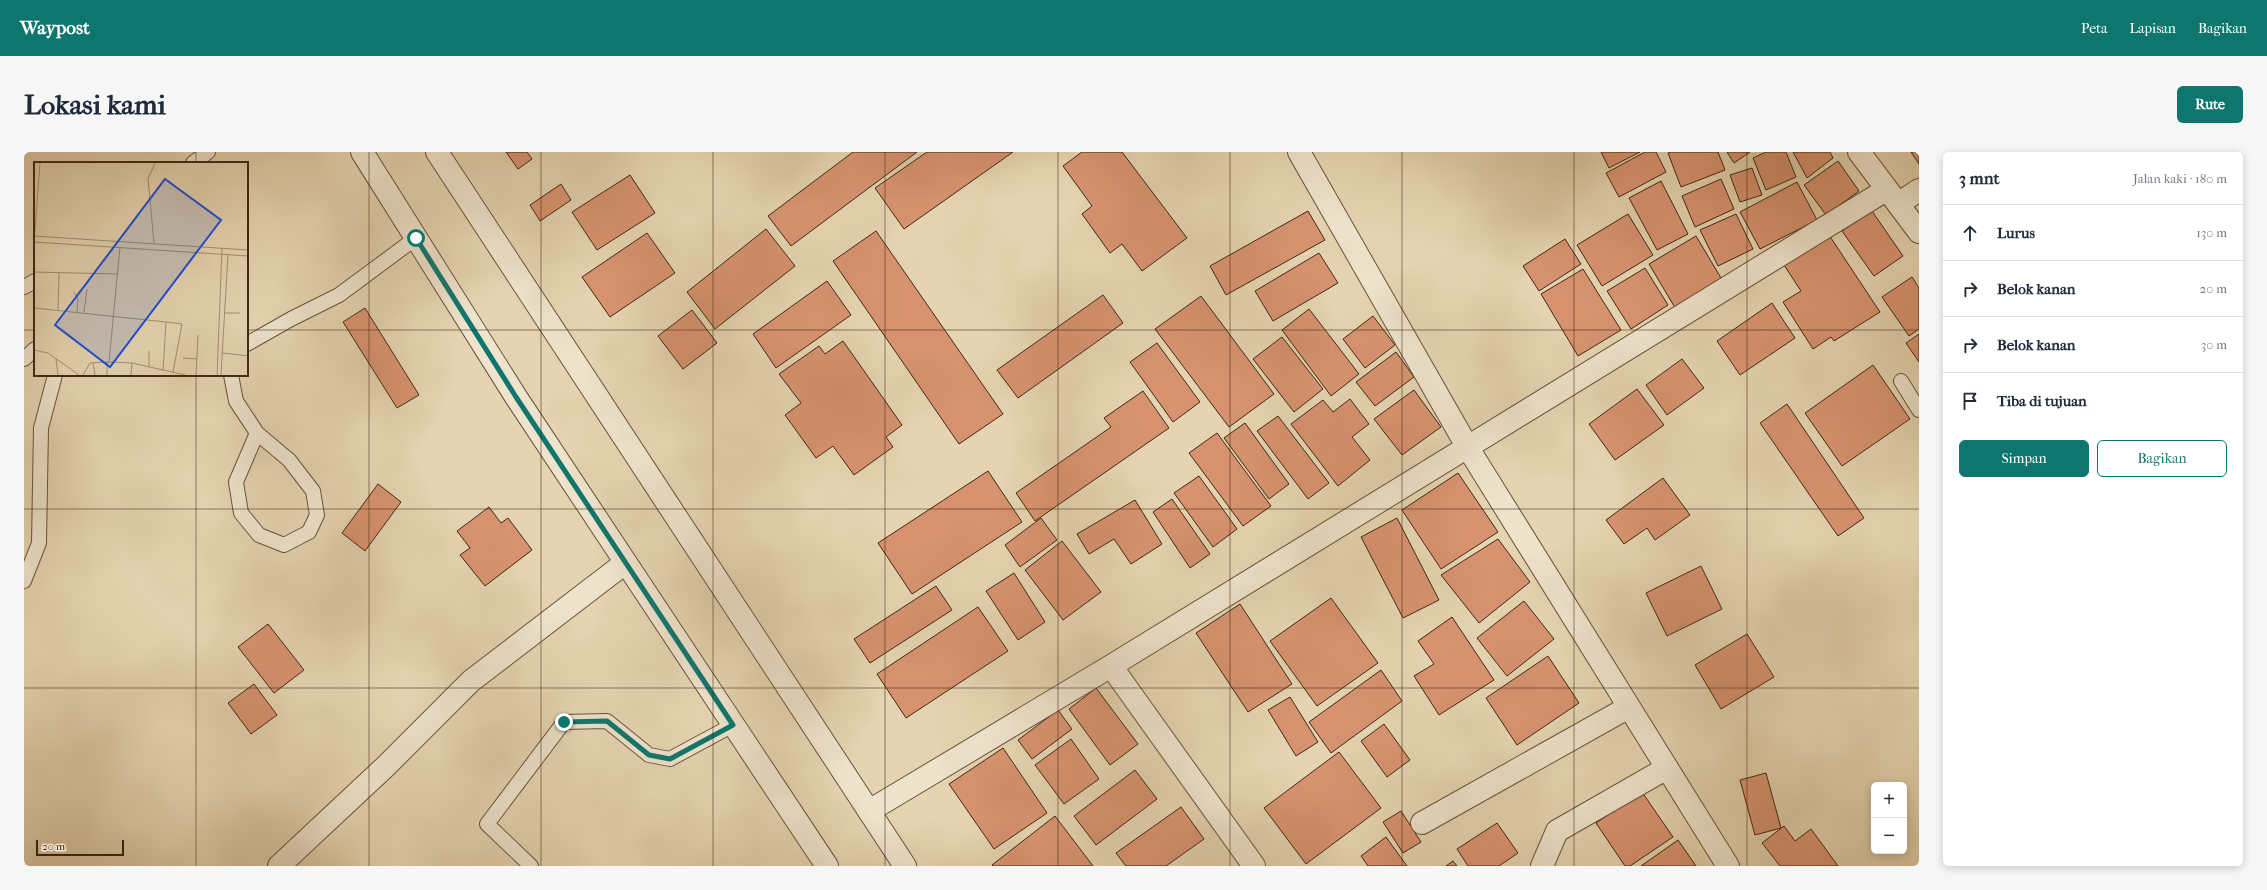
<!DOCTYPE html>
<html lang="id">
<meta charset="utf-8">
<style>
body{margin:0;font-family:"IM FELL French Canon",serif;background:#f6f6f7;color:#1f2937}
.controls{position:absolute;right:12px;bottom:12px;display:grid;overflow:hidden;border-radius:6px;box-shadow:0 2px 10px #0003}
.controls button{width:36px;height:36px;display:grid;place-items:center;padding:0;border:0;border-bottom:1px solid #e0e1e3;background:#fff;color:#1f2937;font:20px sans-serif}
.scale{position:absolute;left:12px;bottom:10px;width:88px;box-sizing:border-box;padding-left:4px;border:2px solid #422711;border-top:0;font-size:11px;line-height:14px;white-space:nowrap;color:#422711;-webkit-text-stroke:3px #eee3cc;paint-order:stroke}
.stop{position:absolute;width:12px;height:12px;margin:-9px;border:3px solid #0f766e;border-radius:50%;background:#fff}
.stop.end{background:#0f766e;border-color:#fff;box-shadow:0 1px 4px #0008}
.list{margin:0;padding:0;list-style:none}
h2{display:flex;justify-content:space-between;align-items:center;height:52px;margin:0;padding:0 16px;font-size:17px}
h2 small{font-size:13px;font-weight:400;color:#747a83}
.list li{display:grid;grid-template-columns:26px 1fr auto;gap:12px;align-items:center;box-sizing:border-box;height:56px;padding:0 16px;border-top:1px solid #e0e1e3}
.list b{display:block;font-size:15px;white-space:nowrap}
.list em{font-size:13px;font-style:normal;color:#747a83}
.actions{display:flex;gap:8px;padding:12px 16px}
.actions a{flex:1;padding:9px 0;border:1px solid #0f766e;border-radius:6px;text-align:center;font-size:14px;color:#0f766e}
.actions .main{background:#0f766e;color:#fff}
.icon{flex:none;width:22px;height:22px;fill:none;stroke:currentColor;stroke-width:2;stroke-linecap:round;stroke-linejoin:round}
.map{position:relative;flex:none;width:1895px;height:714px;overflow:hidden;border-radius:6px}
header{display:flex;align-items:center;gap:24px;box-sizing:border-box;height:56px;padding:0 20px;background:#0f766e;color:#fff}
header strong{font-size:19px}
nav{display:flex;gap:22px;margin-inline-start:auto;font-size:14px}
.intro{display:flex;align-items:center;justify-content:space-between;box-sizing:border-box;height:96px;padding:0 24px}
h1{margin:0;font-size:28px}
.button{padding:10px 18px;border-radius:6px;background:#0f766e;color:#fff;font-size:14px;font-weight:700}
main{display:flex;gap:24px;padding:0 24px}
aside{flex:1;background:#fff;border-radius:6px;box-shadow:0 2px 10px #0003}
.map>svg:first-child{display:block}
.building{fill:#d79370;stroke:#422711}
.lines{fill:none;stroke-linecap:round;stroke-linejoin:round}
.service-casing{stroke:#6b5239;stroke-width:16}
.minor-casing{stroke:#6b5239;stroke-width:24}
.tertiary-casing{stroke:#6b5239;stroke-width:24}
.service{stroke:#eee3cc;stroke-width:14}
.minor{stroke:#eee3cc;stroke-width:22}
.tertiary{stroke:#eee3cc;stroke-width:22}
.route{stroke:#0f766e;stroke-width:5}
.grid{fill:none;stroke:#422711;stroke-width:1;stroke-opacity:0.55}
.inset-road{fill:none;stroke:#a48f71;stroke-width:1}
.view{fill:#1d4ed8;fill-opacity:0.15;stroke:#1d4ed8;stroke-width:2}
.inset-edge{fill:none;stroke:#422711;stroke-width:2}
</style>
<header>
<strong>Waypost</strong>
<nav><a>Peta</a><a>Lapisan</a><a>Bagikan</a></nav>
</header>
<div class="intro"><h1>Lokasi kami</h1><a class="button">Rute</a></div>
<main>
<div class="map">
<svg width="1895" height="714" viewBox="0 0 1895 714">
<rect width="100%" height="100%" fill="#e5d4b1"/>
<filter id="stains"><feTurbulence type="fractalNoise" baseFrequency=".005" numOctaves="4"/><feColorMatrix values="0 0 0 0 .2 0 0 0 0 .09 0 0 0 0 .02 0 0 0 .5 -.17"/></filter>
<radialGradient id="worn" r=".72"><stop offset=".6" stop-color="#630" stop-opacity="0"/><stop offset="1" stop-color="#630" stop-opacity=".3"/></radialGradient>
<path class="building" d="M482,0H503L508,7L494,17Z
M829,0H893L767,94L744,64Z
M903,0H989L880,77L851,36Z
M1058,0H1098L1163,86L1118,119L1098,92L1086,101L1058,62L1068,54L1039,14Z
M1577,0H1616L1585,16Z
M1621,0H1632L1642,20L1595,45L1582,21Z
M1647,0H1694L1701,18L1657,35L1644,1Z
M1703,0H1726L1710,11Z
M1742,0H1762L1772,25L1742,38L1729,6Z
M1769,0H1806L1809,6L1783,26Z
M1887,0H1895V12Z
M1814,9L1835,39L1802,63L1780,33Z
M1728,16L1738,43L1716,50L1706,23Z
M606,23L631,61L573,98L548,60Z
M1697,27L1710,57L1671,75L1658,44Z
M1637,29L1664,82L1633,98L1605,46Z
M1773,30L1793,68L1736,97L1716,60Z
M537,32L547,48L516,69L506,53Z
M1284,59L1301,88L1202,143L1186,114Z
M1848,59L1879,104L1850,124L1818,79Z
M1604,62L1629,103L1578,134L1553,93Z
M1712,62L1729,97L1694,114L1676,78Z
M742,77L771,114L691,177L663,140Z
M852,79L979,262L935,292L809,109Z
M623,81L651,121L586,165L558,125Z
M1805,83L1856,160L1810,189L1807,185L1789,197L1759,150L1777,139L1760,113Z
M1672,84L1700,131L1653,159L1625,112Z
M1541,87L1557,112L1515,139L1499,114Z
M1295,101L1314,131L1249,169L1231,139Z
M1621,116L1644,153L1607,177L1583,139Z
M1559,117L1597,178L1554,204L1517,142Z
M1888,125L1895,136V177L1885,184L1858,145Z
M803,129L827,163L752,216L729,182Z
M1079,143L1099,171L994,246L973,218Z
M1177,144L1250,242L1205,275L1131,177Z
M1748,151L1771,186L1716,223L1693,189Z
M341,156L395,243L373,256L319,170Z
M1285,157L1335,222L1307,244L1258,178Z
M668,158L693,191L659,217L634,184Z
M1349,164L1371,193L1341,216L1319,187Z
M1895,182V210L1882,191Z
M1258,185L1299,237L1270,260L1229,207Z
M819,189L878,273L862,285L869,295L830,323L809,294L792,306L761,263L777,251L755,222L795,194L801,202Z
M1133,191L1176,250L1149,270L1106,210Z
M1372,200L1390,225L1351,254L1332,230Z
M1658,207L1680,236L1643,263L1622,233Z
M1849,213L1886,267L1818,314L1781,261Z
M1613,237L1640,273L1591,308L1565,272Z
M1390,238L1417,275L1378,303L1350,267Z
M1119,239L1145,276L1011,369L992,341L1087,275L1080,266Z
M1326,247L1345,272L1328,285L1346,308L1314,334L1267,272L1299,248L1309,260Z
M1763,252L1840,366L1814,384L1736,271Z
M1254,264L1305,331L1284,347L1233,279Z
M1221,271L1265,332L1245,347L1200,286Z
M1193,281L1247,354L1219,374L1165,301Z
M964,319L998,370L888,442L854,391Z
M1434,321L1474,380L1417,417L1378,358Z
M1175,324L1213,377L1189,395L1150,341Z
M1639,326L1666,363L1631,388L1623,376L1600,392L1582,368Z
M354,332L377,350L341,399L318,381Z
M1148,347L1186,402L1166,416L1129,360Z
M1111,348L1138,392L1107,412L1090,387L1065,402L1053,382Z
M465,355L477,371L484,366L508,398L461,434L436,403L446,396L433,379Z
M1017,366L1033,388L996,415L981,393Z
M1373,366L1415,448L1379,466L1337,385Z
M1474,387L1506,430L1455,471L1417,423Z
M1038,389L1077,440L1039,468L1001,418Z
M1677,414L1698,457L1643,484L1622,441Z
M990,421L1021,470L994,488L962,439Z
M912,434L928,458L846,511L830,487Z
M1307,446L1354,511L1293,554L1246,489Z
M1500,449L1530,487L1483,524L1453,486Z
M1216,452L1268,532L1224,560L1172,481Z
M954,455L984,499L882,566L853,522Z
M1428,465L1470,528L1415,563L1390,524L1410,512L1394,489Z
M244,472L280,518L250,541L214,495Z
M1723,482L1750,525L1697,557L1671,513Z
M1524,504L1555,551L1493,593L1462,546Z
M1357,518L1378,549L1307,601L1285,570Z
M230,532L253,563L227,582L204,551Z
M1072,536L1114,592L1086,613L1045,557Z
M1266,545L1294,590L1272,604L1244,558Z
M1034,558L1048,577L1008,607L994,588Z
M1360,572L1386,608L1363,625L1337,589Z
M1047,587L1075,627L1040,652L1011,613Z
M979,596L1023,661L970,697L925,632Z
M1315,600L1357,656L1282,712L1240,656Z
M1111,618L1133,647L1072,693L1050,664Z
M1742,621L1757,676L1731,683L1716,628Z
M1618,640L1649,685L1606,714H1601L1572,671Z
M1157,655L1180,687L1142,714H1102L1092,701Z
M1377,659L1397,690L1379,701L1359,670Z
M1031,664L1069,714H969L968,713Z
M1473,671L1494,701L1475,714H1444L1433,697Z
M1760,674L1771,689L1787,677L1814,714H1756L1738,691Z
M1362,685L1383,714H1344L1337,704Z
M1654,688L1672,714H1617Z
M1429,709L1433,714H1422Z"/>
<g class="lines">
<g class="service-casing">
<path id="service" d="M169,11L184,0
M0,135L11,129
M223,192L267,167L315,143L392,86
M0,207L11,197
M207,223L212,249L233,281L265,308L289,339L293,363L285,380L260,393L235,383L217,361L212,330L233,281
M1877,229L1895,258
M0,429L15,391L17,276L31,223
M507,714L463,672L540,570L583,569L625,603L646,607L709,573"/>
</g>
<g class="minor-casing">
<path id="minor" d="M1275,0L1444,296L1704,714
M1835,0L1895,80
M1874,52L1895,38
M1087,514L1230,714
M845,659L1087,514L1862,38
M1398,671L1605,555
M255,714L362,614L447,529L601,411
M1518,714L1533,679L1643,616"/>
</g>
<g class="tertiary-casing">
<path id="tertiary" d="M338,0L492,245L803,714
M413,0L881,714"/>
</g>
<use href="#service" class="service"/>
<use href="#minor" class="minor"/>
<use href="#tertiary" class="tertiary"/>
</g>
<g class="lines">
<path class="route" d="M392,86L492,245L709,573L646,607L625,603L583,569L540,570"/>
</g>
<path class="grid" d="M172,0V11M345,0V714M517,0V714M689,0V714M861,0V714M1034,0V714M1206,0V714M1378,0V714M1550,0V714M1723,0V714M0,178H11M223,178H1895M172,223V714M0,357H1895M0,536H1895"/>
<g transform="translate(10 10)">
<rect width="214" height="214" fill="#e5d4b1"/>
<path class="inset-road" d="M0,74L214,88M0,80L214,94M0,81L6,1M120,81L114,17L121,1M0,110L83,112M40,130L44,137L43,150M0,146L132,160L129,209M24,148L25,111M50,150L53,127M191,151H206M132,160L148,162L139,210M0,188L14,191L45,213M189,191L214,194M149,196L163,197M22,197L24,213M75,200L86,85M59,201L61,213M115,205V189M49,213L56,201L75,200L98,201L151,213M73,213V200M97,213L98,201M162,213L164,173M183,213L188,86M187,213L194,92"/>
<path class="view" d="M131,17L187,58L76,205L21,163Z"/>
<rect width="214" height="214" class="inset-edge"/>
</g>
<rect width="100%" height="100%" filter="url(#stains)"/>
<rect width="100%" height="100%" fill="url(#worn)"/>
</svg>
<div class="controls">
<button>+</button>
<button>−</button>
</div>
<div class="scale">20 m</div>
<div class="stop" style="left:392px;top:86px"></div>
<div class="stop end" style="left:540px;top:570px"></div>
</div>
<aside>
<h2>3 mnt<small>Jalan kaki · 180 m</small></h2>
<ul class="list">
<li><svg class="icon" aria-label="ahead" viewBox="0 0 24 24"><path d="M12 20V5M6 11l6-6 6 6"/></svg><div><b>Lurus</b></div><em>130 m</em></li>
<li><svg class="icon" aria-label="right" viewBox="0 0 24 24"><path d="M7 20v-9h11M14 6l5 5-5 5"/></svg><div><b>Belok kanan</b></div><em>20 m</em></li>
<li><svg class="icon" aria-label="right" viewBox="0 0 24 24"><path d="M7 20v-9h11M14 6l5 5-5 5"/></svg><div><b>Belok kanan</b></div><em>30 m</em></li>
<li><svg class="icon" aria-label="arrive" viewBox="0 0 24 24"><path d="M6 21V4h12l-3 4 3 4H6"/></svg><div><b>Tiba di tujuan</b></div></li>
</ul>
<div class="actions"><a class="main">Simpan</a><a>Bagikan</a></div>
</aside>
</main>
